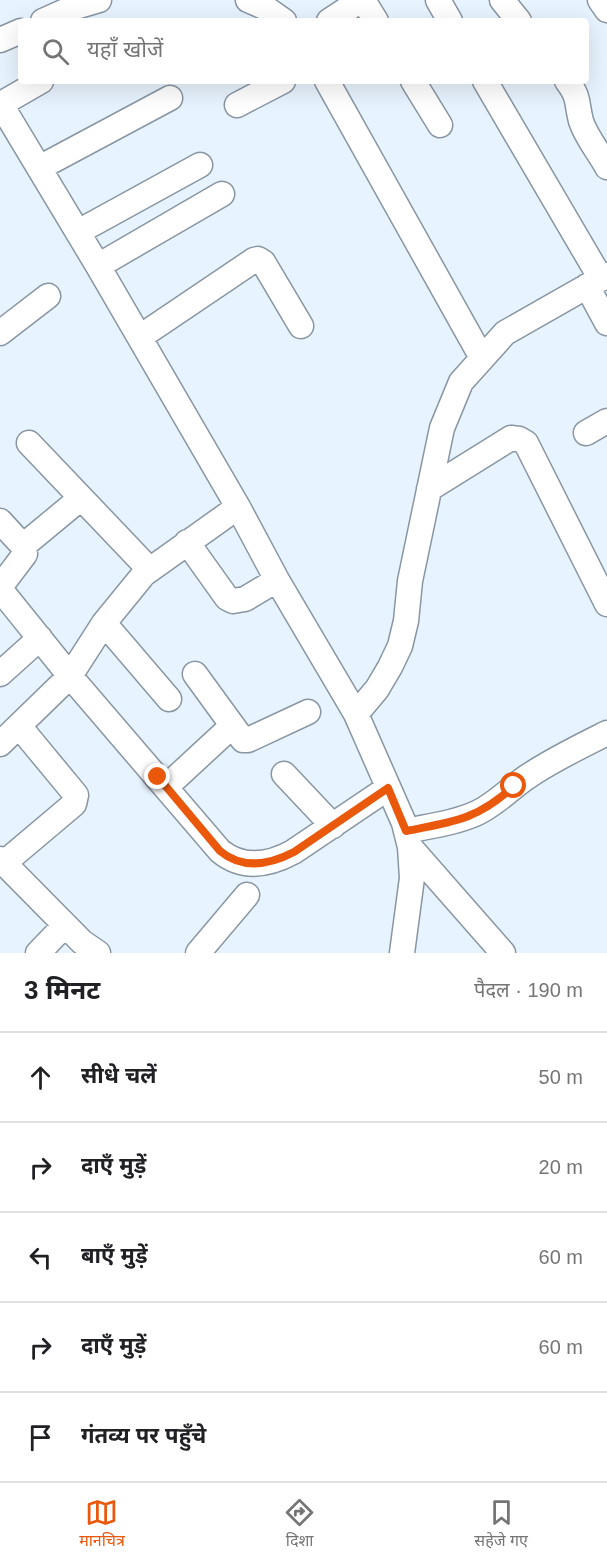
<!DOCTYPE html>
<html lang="hi">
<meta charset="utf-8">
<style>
body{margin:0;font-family:Helvetica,"Noto Sans Devanagari",sans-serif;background:#f6f6f6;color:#202124}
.stop{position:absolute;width:18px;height:18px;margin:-14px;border:4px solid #ea580c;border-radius:50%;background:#fff}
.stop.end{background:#ea580c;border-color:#fff;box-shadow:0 2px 6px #0008}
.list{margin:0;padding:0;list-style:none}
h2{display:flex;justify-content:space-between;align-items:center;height:78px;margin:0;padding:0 24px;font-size:26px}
h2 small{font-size:20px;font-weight:400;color:#757577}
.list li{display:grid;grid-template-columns:39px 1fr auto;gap:18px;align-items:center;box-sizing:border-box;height:90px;padding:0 24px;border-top:2px solid #e0e0e0}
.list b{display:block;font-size:22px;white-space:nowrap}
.list em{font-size:20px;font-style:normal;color:#757577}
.icon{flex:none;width:33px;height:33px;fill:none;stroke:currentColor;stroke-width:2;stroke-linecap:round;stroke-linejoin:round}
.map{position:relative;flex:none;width:607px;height:953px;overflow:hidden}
.search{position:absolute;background:#fff;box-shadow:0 6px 24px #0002;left:18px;right:18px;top:18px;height:66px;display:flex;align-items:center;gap:15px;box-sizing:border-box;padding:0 21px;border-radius:6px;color:#757577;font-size:22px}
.sheet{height:528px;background:#fff}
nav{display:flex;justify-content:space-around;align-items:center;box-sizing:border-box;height:84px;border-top:2px solid #e0e0e0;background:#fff;font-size:16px;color:#757577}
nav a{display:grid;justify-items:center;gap:3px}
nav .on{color:#ea580c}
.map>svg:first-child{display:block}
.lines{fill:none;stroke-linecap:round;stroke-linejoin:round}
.minor-casing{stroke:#8896a3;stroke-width:27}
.minor{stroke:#fff;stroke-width:24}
.route{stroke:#ea580c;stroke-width:8}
</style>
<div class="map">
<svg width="607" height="953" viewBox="0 0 607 953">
<rect width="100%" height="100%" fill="#e7f3fe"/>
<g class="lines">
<g class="minor-casing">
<path id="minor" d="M248,0L264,7L284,21
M363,0L376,21
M438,0L450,21
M502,0L519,21
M600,0L607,10
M43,21L72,8L99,0
M329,21L361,0
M0,40L21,31
M327,81L482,358
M413,81L440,125
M485,81L601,279
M567,81C580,98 576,102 581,121C586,137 599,152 607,167
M0,103L98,266L238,507L277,580L356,714L404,823L410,847L412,878L402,953
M1,104L41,81
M237,105L283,81
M39,168L170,98
M78,232L200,165
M98,266L222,194
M587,286L607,323
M0,333L48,296
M140,337L254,260L258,259L263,262L301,326
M586,433L607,421
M29,443L149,569
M429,489L511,438L519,439L526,443L607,604
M0,521L23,546L25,554L0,587
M187,542L227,598L233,601L245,599L277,580
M23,546L81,498
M0,589L70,676L220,851C243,870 269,865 293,852L388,788
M104,623L169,699
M0,674L40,638
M195,674L243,740H248L308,712
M356,714L377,689L390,667L400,646L406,621L410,581L442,428L461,382L505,333L607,275
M0,744L70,676L104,623L144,574L238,507
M284,774L333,826
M166,787L232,726
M406,831C430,826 455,823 477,813C498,803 511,787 530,775C554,759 581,746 607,733
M410,847L503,953
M0,859L82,942L98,953
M4,863L74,804L76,795L19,726
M38,953L65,925
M198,953L247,895"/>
</g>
<use href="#minor" class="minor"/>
</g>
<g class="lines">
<path class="route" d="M158,777L220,851C243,870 269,865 294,852L388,788L406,831C453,822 477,820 514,786"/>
</g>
</svg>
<div class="stop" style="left:514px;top:786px"></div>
<div class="stop end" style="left:158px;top:777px"></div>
<div class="search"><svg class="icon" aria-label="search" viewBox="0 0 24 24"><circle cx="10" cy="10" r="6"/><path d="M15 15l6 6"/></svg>यहाँ खोजें</div>
</div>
<section class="sheet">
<h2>3 मिनट<small>पैदल · 190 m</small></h2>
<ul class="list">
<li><svg class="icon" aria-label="ahead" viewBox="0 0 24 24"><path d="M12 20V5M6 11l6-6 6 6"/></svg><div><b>सीधे चलें</b></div><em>50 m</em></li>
<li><svg class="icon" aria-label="right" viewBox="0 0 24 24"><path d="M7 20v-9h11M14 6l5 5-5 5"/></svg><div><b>दाएँ मुड़ें</b></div><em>20 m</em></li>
<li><svg class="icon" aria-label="left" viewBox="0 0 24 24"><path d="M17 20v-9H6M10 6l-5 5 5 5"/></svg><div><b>बाएँ मुड़ें</b></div><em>60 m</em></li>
<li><svg class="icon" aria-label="right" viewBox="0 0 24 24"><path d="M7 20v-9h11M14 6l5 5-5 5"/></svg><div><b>दाएँ मुड़ें</b></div><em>60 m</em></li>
<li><svg class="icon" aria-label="arrive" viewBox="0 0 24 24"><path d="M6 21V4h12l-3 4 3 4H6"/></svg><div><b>गंतव्य पर पहुँचे</b></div></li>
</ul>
</section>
<nav>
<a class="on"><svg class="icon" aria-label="map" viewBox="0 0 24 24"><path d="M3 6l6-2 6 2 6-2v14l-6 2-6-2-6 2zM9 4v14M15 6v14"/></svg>मानचित्र</a>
<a><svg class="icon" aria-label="directions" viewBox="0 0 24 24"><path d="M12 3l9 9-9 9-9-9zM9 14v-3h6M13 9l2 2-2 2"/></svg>दिशा</a>
<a><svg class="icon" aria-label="saved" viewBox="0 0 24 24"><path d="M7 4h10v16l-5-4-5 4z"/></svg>सहेजे गए</a>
</nav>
